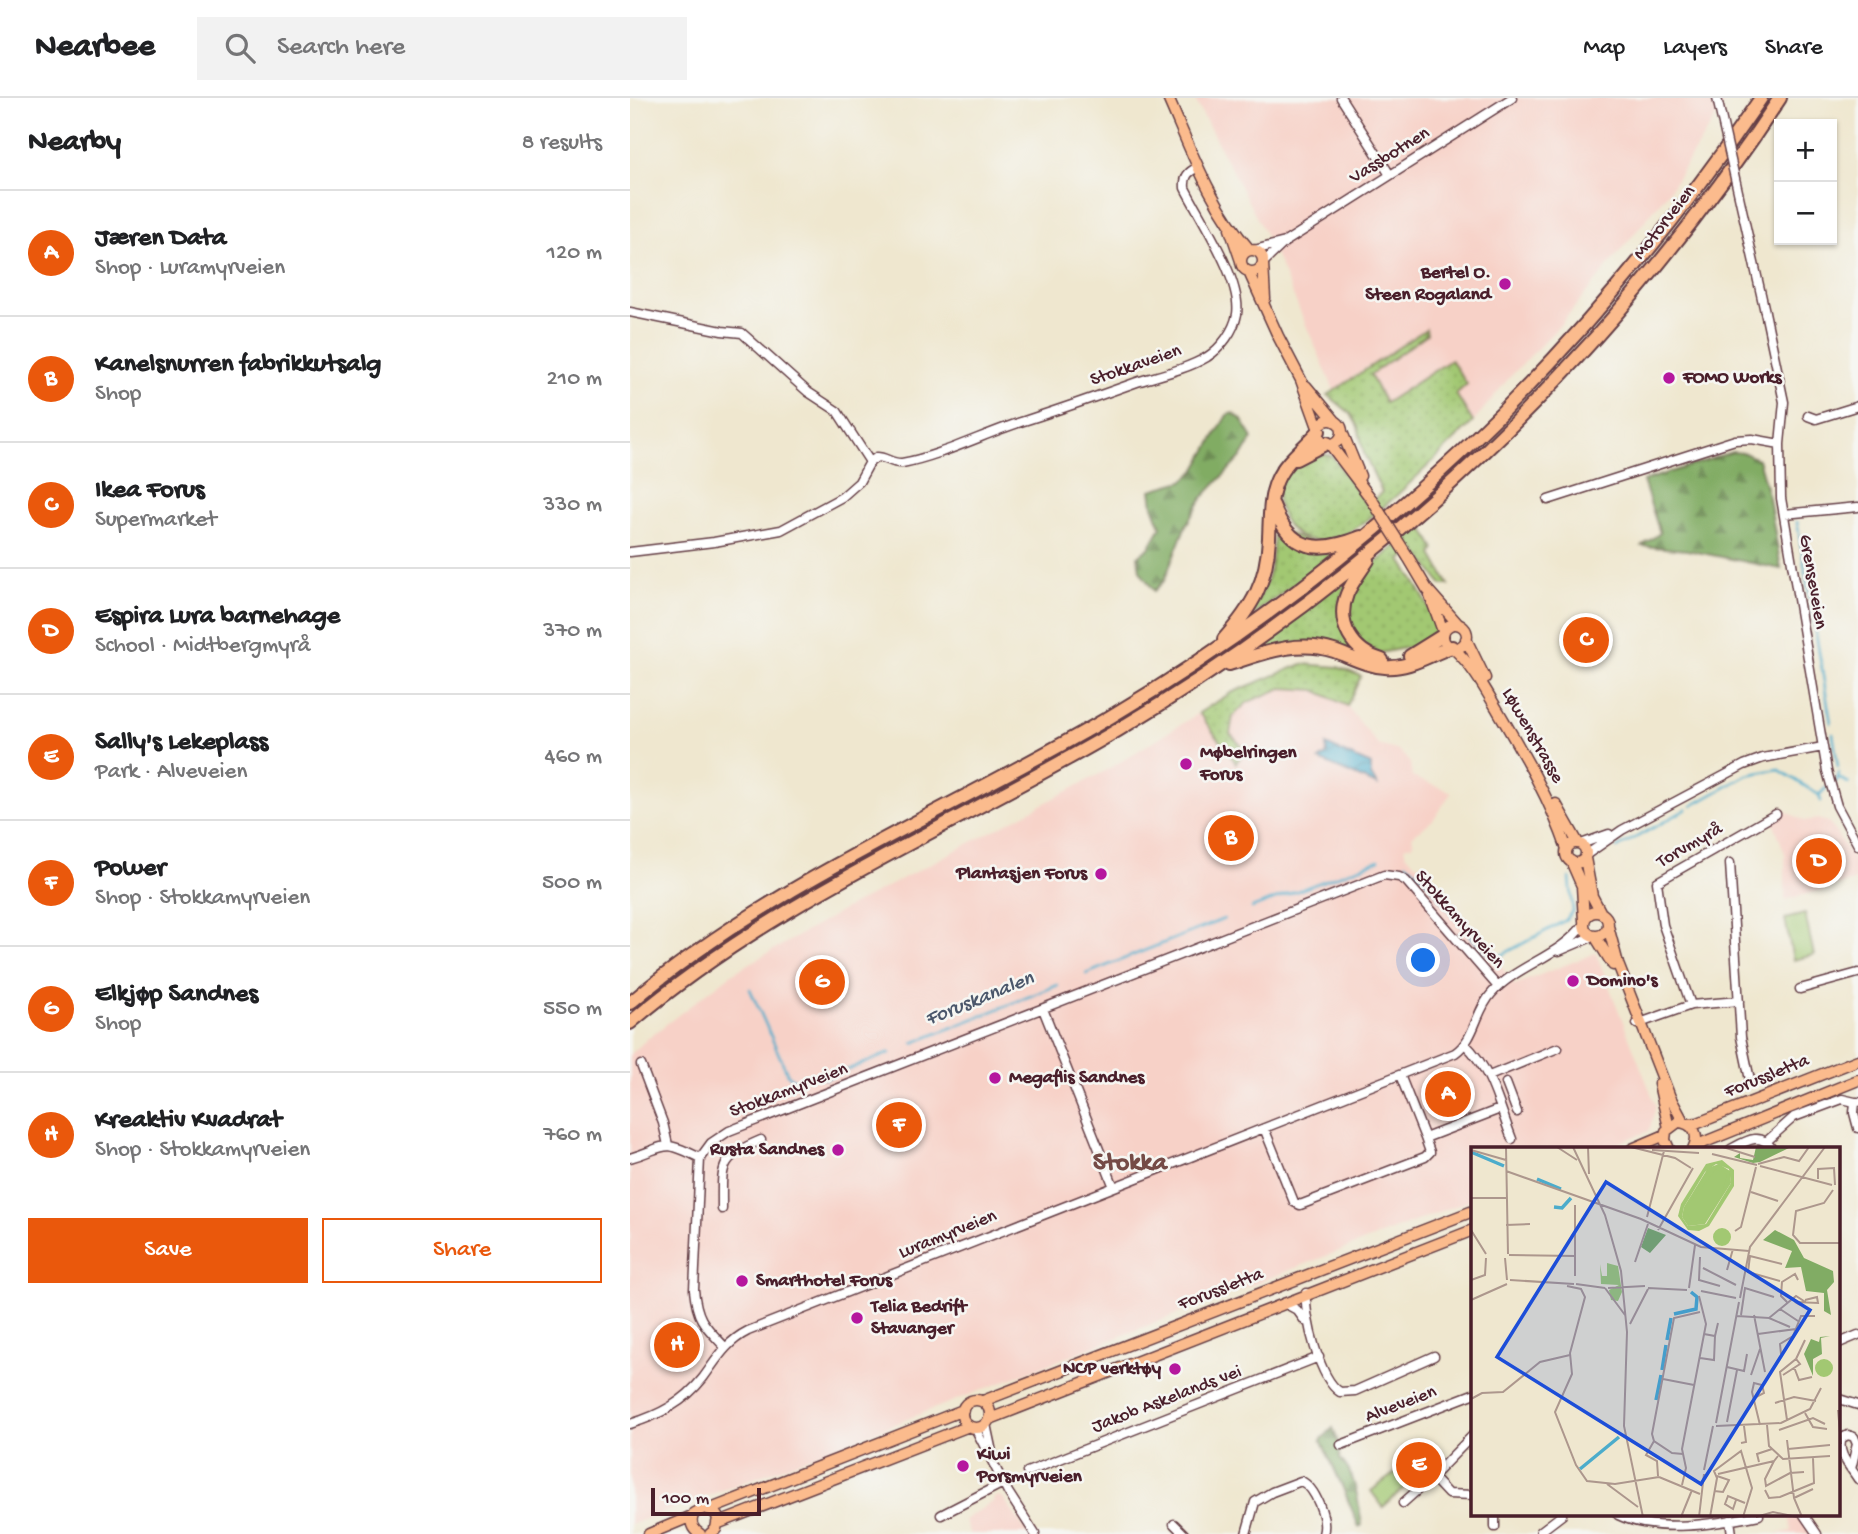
<!DOCTYPE html>
<meta charset="utf-8">
<style>
body{margin:0;font-family:"Gochi Hand",sans-serif;background:#f2f2f2;color:#202124}
.controls{position:absolute;right:21px;top:21px;display:grid;overflow:hidden;border-radius:0px;box-shadow:0 2px 5px #0004}
.controls button{width:63px;height:63px;display:grid;place-items:center;padding:0;border:0;border-bottom:2px solid #e0e0e0;background:#fff;color:#202124;font:35px sans-serif}
.scale{position:absolute;left:21px;bottom:18px;width:110px;box-sizing:border-box;padding-left:7px;border:4px solid #4a1f2b;border-top:0;font-size:19px;line-height:24px;white-space:nowrap;color:#4a1f2b;-webkit-text-stroke:5px #f6f6f2;paint-order:stroke}
.you{position:absolute;left:794px;top:863px;width:24px;height:24px;margin:-18px;border:5px solid #fff;border-radius:50%;background:#1a73e8;box-shadow:0 0 0 10px #1a73e833}
.badge{display:grid;place-items:center;width:46px;height:46px;border-radius:50%;background:#ea580c;color:#fff;font-size:23px;font-weight:700}
.pin{position:absolute;translate:-50% -50%;border:4px solid #fff;box-shadow:0 2px 7px #0006}
.list{margin:0;padding:0;list-style:none}
h2{display:flex;justify-content:space-between;align-items:center;height:91px;margin:0;padding:0 28px;font-size:30px}
h2 small{font-size:23px;font-weight:400;color:#757577}
.list li{display:grid;grid-template-columns:46px 1fr auto;gap:21px;align-items:center;box-sizing:border-box;height:126px;padding:0 28px;border-top:2px solid #e0e0e0}
.list b{display:block;font-size:26px;white-space:nowrap}
.list p{margin:0;font-size:23px;white-space:nowrap;color:#757577}
.list em{font-size:23px;font-style:normal;color:#757577}
.actions{display:flex;gap:14px;padding:21px 28px}
.actions a{flex:1;padding:16px 0;border:2px solid #ea580c;border-radius:0px;text-align:center;font-size:24px;color:#ea580c}
.actions .main{background:#ea580c;color:#fff}
.icon{flex:none;width:38px;height:38px;fill:none;stroke:currentColor;stroke-width:2;stroke-linecap:round;stroke-linejoin:round}
.map{position:relative;flex:none;width:1228px;height:1436px;overflow:hidden}
header{display:flex;align-items:center;gap:42px;box-sizing:border-box;height:98px;padding:0 35px;background:#fff;border-bottom:2px solid #e0e0e0}
header strong{font-size:33px}
nav{display:flex;gap:38px;margin-inline-start:auto;font-size:24px}
.search{width:490px;height:63px;background:#f2f2f2;display:flex;align-items:center;gap:18px;box-sizing:border-box;padding:0 24px;border-radius:0px;color:#757577;font-size:26px}
main{display:flex}
aside{flex:1;background:#fff}
.map>svg:first-child{display:block}
.built{fill:#f7d1c7}
.grass{fill:url(#grass-dots);stroke:#76744e;stroke-width:2}
.forest{fill:url(#forest-firs);stroke:#666648;stroke-width:2}
.park{fill:url(#park-tufts);stroke:#76744e;stroke-width:2}
.pitch{fill:#a2c872;stroke:#76744e;stroke-width:2}
.water{fill:url(#water-waves);stroke:#4b667b;stroke-width:2}
.lines{fill:none;stroke-linecap:round;stroke-linejoin:round}
.stream{stroke:#4caccb;stroke-width:2.5}
.minor-casing{stroke:#633d44;stroke-width:11}
.major-casing{stroke:#633d44;stroke-width:13}
.highway-casing{stroke:#633d44;stroke-width:16}
.minor{stroke:#fff;stroke-width:8}
.major{stroke:#fbbb8d;stroke-width:10}
.highway{stroke:#fbbb8d;stroke-width:12}
.minor-bridge-casing{stroke:#633d44;stroke-width:11;stroke-linecap:butt}
.major-bridge-casing{stroke:#633d44;stroke-width:13;stroke-linecap:butt}
.minor-bridge{stroke:#fff;stroke-width:8}
.major-bridge{stroke:#fbbb8d;stroke-width:10}
.poi-dot{fill:#b5179e;stroke:#f6f6f2;stroke-width:2.5}
.labels{text-anchor:middle;dominant-baseline:central;stroke-width:5;stroke-linejoin:round;paint-order:stroke}
.street-label{font-size:19px;fill:#4a1f2b;stroke:#f6f6f2}
.poi-label{font-size:19px;font-weight:bold;fill:#4a1f2b;stroke:#f6f6f2;text-anchor:start}
.water-label{font-size:21px;font-style:italic;fill:#4b576b;stroke:#f6f6f2}
.district-label{font-size:26px;font-weight:bold;fill:#754b46;stroke:#f6f6f2}
.inset-river{fill:none;stroke:#4caccb;stroke-width:3.5}
.inset-road{fill:none;stroke:#ad978d;stroke-width:2}
.view{fill:#1d4ed8;fill-opacity:0.15;stroke:#1d4ed8;stroke-width:3.5}
.inset-edge{fill:none;stroke:#4a1f2b;stroke-width:3.5}
</style>
<header>
<strong>Nearbee</strong>
<div class="search"><svg class="icon" aria-label="search" viewBox="0 0 24 24"><circle cx="10" cy="10" r="6"/><path d="M15 15l6 6"/></svg>Search here</div>
<nav><a>Map</a><a>Layers</a><a>Share</a></nav>
</header>
<main>
<aside>
<h2>Nearby<small>8 results</small></h2>
<ul class="list">
<li><span class="badge">A</span><div><b>Jæren Data</b><p>Shop · Luramyrveien</p></div><em>120 m</em></li>
<li><span class="badge">B</span><div><b>Kanelsnurren fabrikkutsalg</b><p>Shop</p></div><em>210 m</em></li>
<li><span class="badge">C</span><div><b>Ikea Forus</b><p>Supermarket</p></div><em>330 m</em></li>
<li><span class="badge">D</span><div><b>Espira Lura barnehage</b><p>School · Midtbergmyrå</p></div><em>370 m</em></li>
<li><span class="badge">E</span><div><b>Sally's Lekeplass</b><p>Park · Alveveien</p></div><em>460 m</em></li>
<li><span class="badge">F</span><div><b>Power</b><p>Shop · Stokkamyrveien</p></div><em>500 m</em></li>
<li><span class="badge">G</span><div><b>Elkjøp Sandnes</b><p>Shop</p></div><em>550 m</em></li>
<li><span class="badge">H</span><div><b>Kreaktiv Kvadrat</b><p>Shop · Stokkamyrveien</p></div><em>760 m</em></li>
</ul>
<div class="actions"><a class="main">Save</a><a>Share</a></div>
</aside>
<div class="map">
<svg width="1228" height="1436" viewBox="0 0 1228 1436">
<defs>
<pattern id="grass-dots" width="8" height="8" patternUnits="userSpaceOnUse" patternTransform="scale(1.75)"><rect width="8" height="8" fill="#a2c872"/><path d="M2 2h.1M6 6h.1" fill="none" stroke="#8dab63" stroke-width="1.8" stroke-linecap="round"/></pattern>
<pattern id="forest-firs" width="22" height="20" patternUnits="userSpaceOnUse" patternTransform="scale(1.75)"><rect width="22" height="20" fill="#81ac64"/><path d="M5 1l3.5 6h-7zM16 11l3.5 6h-7z" fill="#6c8b53"/></pattern>
<pattern id="park-tufts" width="24" height="20" patternUnits="userSpaceOnUse" patternTransform="scale(1.75)"><rect width="24" height="20" fill="#a2c872"/><path d="M3 7l-1-3M5 7V3M7 7l1-3M15 17l-1-3M17 17v-4M19 17l1-3" fill="none" stroke="#8dab63"/></pattern>
<pattern id="water-waves" width="16" height="10" patternUnits="userSpaceOnUse" patternTransform="scale(1.75)"><rect width="16" height="10" fill="#4caccb"/><path d="M0 5q4-4 8 0t8 0" fill="none" stroke="#418ba5"/></pattern>
</defs>
<rect width="100%" height="100%" fill="#f6f6f2"/>
<filter id="ink" filterUnits="userSpaceOnUse"><feTurbulence type="fractalNoise" baseFrequency=".0143" numOctaves="2"/><feDisplacementMap in="SourceGraphic" scale="14" xChannelSelector="R" yChannelSelector="G"/><feConvolveMatrix kernelMatrix="1 2 1 2 8 2 1 2 1" color-interpolation-filters="sRGB"/></filter>
<filter id="wash" filterUnits="userSpaceOnUse"><feTurbulence type="fractalNoise" baseFrequency=".00686" numOctaves="4" result="noise"/><feDisplacementMap in="SourceGraphic" scale="28" xChannelSelector="R" yChannelSelector="G"/><feGaussianBlur stdDeviation="1.57" result="paint"/><feColorMatrix in="noise" values="0 0 0 0 0 0 0 0 0 0 0 0 0 0 0 0 0 1.4 0 .05"/><feComposite in="paint" operator="in"/></filter>
<g filter="url(#wash)">
<rect width="100%" height="100%" fill="#efe7cf"/>
<path class="built" d="M564,0H1098L1039,93L930,227L879,280L843,324L826,296L755,305L739,276L796,236L735,270L704,292L644,153Z
M652,590L685,592L717,608L748,647L770,653L780,665L782,679L822,694L803,722L782,738L784,746L774,749L776,757L796,774L856,845L884,887L966,855L1026,1008L1019,1033L972,1051H843V1101L154,1369L0,1427V957L17,941L103,875L217,810L479,671L569,615L605,664L600,637L603,618L618,604Z
M1154,712L1174,723L1187,721L1199,724L1228,770L1225,774L1227,782L1155,802V756L1143,723Z
M370,1398L374,1401L398,1436H340L334,1422L364,1403L363,1400Z
M1159,1417H1171L1185,1436H1146L1162,1433Z"/>
<path class="grass" d="M796,231L797,236L740,277L755,305L821,262L837,286L826,296L843,324C812,353 740,430 705,441C694,444 678,443 668,437C651,427 639,393 656,377C665,368 681,361 693,356L702,358L737,407L752,394L734,356L728,329L721,316L698,297Z
M645,423L651,433L706,454L623,517L621,513C642,482 643,460 645,423Z
M792,428L805,451L802,456L819,487H812L785,451L771,462C782,480 810,519 804,539L789,547L750,555C736,550 727,543 722,530C705,486 764,451 792,428Z
M721,476L709,504L728,557L700,548L627,552L624,550Z
M672,566L708,569L731,578L717,608L685,592L652,590L618,604L603,618L600,636L616,652L606,665L569,615L601,595Z"/>
<path class="forest" d="M603,315L611,321L623,340L613,357L573,399L556,427L534,483L524,493L510,473L508,458L519,450L531,429L523,408L521,392L553,383L565,373L597,317Z
M1102,354L1114,355L1128,361L1139,400L1151,471L1057,452L1012,448L1030,435L1013,383Z
M703,1330L708,1344L710,1361C727,1377 728,1405 732,1427L729,1429L713,1390L691,1342Z"/>
<path class="park" d="M790,1355L804,1371L793,1380L784,1378L774,1364Z"/>
<path class="pitch" d="M1175,816L1184,857L1163,862L1155,821Z
M773,1369L783,1382L753,1409L741,1393Z"/>
<path class="water" d="M696,647L741,667V677L747,687L689,662L697,656Z"/>
<g class="lines">
<path class="stream" d="M1167,424L1201,625
M1203,636L1208,669
M1208,680L1219,685
M1206,684L1209,675
M1191,703L1189,697L1196,690
M1062,708L1117,677L1148,671L1189,697
M987,750L1057,711
M776,765L792,778L854,854L870,858L936,822L943,812L940,780
M622,810L749,762
M456,876L594,821
M120,891L158,977L167,984
M283,945L428,887
M194,981L260,955"/>
</g>
</g>
<g filter="url(#ink)">
<g class="lines">
<g class="minor-casing">
<path id="minor" d="M711,0L760,77
M655,144L882,0
M624,152L655,144L633,165
M0,214L92,233L112,235L178,294L207,313L240,364
M1135,214L1154,304L1150,346L1151,400L1197,673L1207,708L1228,747
M1178,318L1186,321L1228,308
M918,402L1105,342L1122,341L1150,346
M1154,416L1228,409
M0,454L84,444L151,432L212,399L229,384L240,364L247,359C256,359 262,366 272,365C311,358 358,334 397,322C434,310 471,297 507,284C530,277 557,271 577,259C591,250 604,233 607,216C612,182 570,120 555,90C554,78 558,74 568,69
M951,746L979,736
M956,757L992,732L1114,667L1133,660L1193,649
M1100,765L1111,939L1120,982
M929,853L964,838
M1170,891L1228,875
M1061,907L1033,827L1027,784L1146,716
M413,911L484,1089
M1007,926L1061,907L1109,903
M835,946C862,972 869,1008 882,1041
M11,967L33,1025L38,1047
M770,977L795,1040L870,1011
M859,978L928,950
M876,985L887,1014
M1228,1004H1225L1224,1015L1228,1030
M634,1030L664,1104L670,1107L795,1059L800,1054L795,1040
M1137,1043L1164,1019L1212,1001L1225,1004
M1101,1051C1116,1043 1131,1033 1142,1051
M0,1060C38,1049 30,1040 70,1060
M92,1111C92,1068 88,1060 131,1042
M676,1195C674,1219 690,1282 710,1294L725,1293L804,1258
M654,1205L667,1212L675,1223
M1209,1245L1228,1237
M95,1249C74,1227 67,1222 64,1192L70,1060L81,1045L99,1033L754,777L769,779L776,783L868,889
M1209,1301L1228,1307
M0,1326C30,1317 54,1304 73,1280C87,1261 96,1244 118,1233L825,955C846,940 845,913 862,895C887,867 931,858 954,826
M356,1326L363,1359
M345,1330L378,1394L405,1436
M711,1347L843,1296
M1221,1371L1227,1346L1224,1339L1218,1337L1212,1340C1206,1355 1220,1368 1228,1381
M397,1374L689,1259
M802,1379L818,1396L843,1397
M773,1405L802,1379L843,1337
M311,1417L373,1385
M865,1417V1429
M988,1417C1028,1436 1085,1426 1129,1417
M1174,1417L1187,1436
M1100,1422L1102,1436
M544,1426L554,1436
M911,1433L932,1417
M616,1436L625,1404L642,1394L671,1383C685,1389 698,1421 693,1436"/>
</g>
<g class="major-casing">
<path id="major" d="M538,0C561,52 581,109 620,152
M600,131L611,163
M611 163a11 11 0 1 1 22 0a11 11 0 1 1-22 0Z
M633,165L635,201
M619,174L648,238L671,282L689,332
M676,288L706,324
M688 334a12 12 0 1 1 24 0a12 12 0 1 1-24 0Z
M712,334L730,378
M699,345L742,402
M778,459L797,491L828,526
M800,498L813,533
M813 538a12 12 0 1 1 24 0a12 12 0 1 1-24 0Z
M836,541L855,580
M823,550C842,567 854,589 867,611C894,657 920,701 937,751
M926,706L948,745
M936 755a10 10 0 1 1 20 0a10 10 0 1 1-20 0Z
M955,760L962,798L971,815
M941,763L952,788L954,823
M954 826a12 12 0 1 1 24 0a12 12 0 1 1-24 0Z
M978,828L988,866L1040,999L1054,1025
M965,838L983,867
M1029,986L1039,1030
M1058,1026L1068,1025L1228,962
M1065,1048L1228,982
M1002,1051L1035,1037
M1039,1051L1035,1042L1036,1033L1048,1024C1064,1025 1070,1037 1063,1051
M332 1316a14 14 0 1 1 28 0a14 14 0 1 1-28 0Z
M353,1303L843,1113
M360,1321L843,1132
M81,1411L333,1312
M89,1425L339,1328
M19,1436L62,1418
M70,1436C62,1431 59,1424 64,1415L74,1410L84,1413L88,1420L86,1431L80,1436"/>
</g>
<g class="highway-casing">
<path id="highway" d="M666,361L697,345
M643,407C660,454 688,456 731,439
M738,462C731,473 722,484 717,496C705,526 723,554 752,562
M594,541C623,508 637,484 639,440C640,421 639,400 647,382C655,363 675,349 689,333
M780,558L812,538
M599,566C634,555 668,541 704,553C721,559 737,568 755,569C780,571 800,556 822,549
M0,905C143,784 320,713 480,619C745,462 958,254 1131,0
M0,925C145,801 325,728 488,632C753,475 981,257 1150,0"/>
</g>
<use href="#minor" class="minor"/>
<use href="#major" class="major"/>
<use href="#highway" class="highway"/>
<g class="minor-bridge-casing">
<path id="minor-bridge" d="M1087,0L1135,214"/>
</g>
<g class="major-bridge-casing">
<path id="major-bridge" d="M742,402L778,459"/>
</g>
<use href="#minor-bridge" class="minor-bridge"/>
<use href="#major-bridge" class="major-bridge"/>
</g>
</g>
<g class="poi-dot">
<circle cx="875" cy="186" r="7"/>
<circle cx="1039" cy="280" r="7"/>
<circle cx="556" cy="666" r="7"/>
<circle cx="471" cy="776" r="7"/>
<circle cx="943" cy="883" r="7"/>
<circle cx="365" cy="980" r="7"/>
<circle cx="208" cy="1052" r="7"/>
<circle cx="112" cy="1183" r="7"/>
<circle cx="227" cy="1220" r="7"/>
<circle cx="545" cy="1271" r="7"/>
<circle cx="333" cy="1368" r="7"/>
</g>
<g class="labels">
<g class="street-label">
<text transform="translate(760 58) rotate(-32)">Vassbotnen</text>
<text transform="translate(1035 125) rotate(-52)">Motorveien</text>
<text transform="translate(506 268) rotate(-19)">Stokkaveien</text>
<text transform="translate(1182 484) rotate(80)">Grenseveien</text>
<text transform="translate(902 638) rotate(60)">Løwenstrasse</text>
<text transform="translate(1060 748) rotate(-30)">Torvmyrå</text>
<text transform="translate(829 822) rotate(48)">Stokkamyrveien</text>
<text transform="translate(1137 979) rotate(-22)">Forussletta</text>
<text transform="translate(159 993) rotate(-21)">Stokkamyrveien</text>
<text transform="translate(318 1137) rotate(-22)">Luramyrveien</text>
<text transform="translate(591 1192) rotate(-21)">Forussletta</text>
<text transform="translate(537 1302) rotate(-21)">Jakob Askelands vei</text>
<text transform="translate(771 1307) rotate(-21)">Alveveien</text>
</g>
<g class="poi-label">
<text x="861" y="175" text-anchor="end">Bertel O.<tspan x="861" dy="22">Steen Rogaland</tspan></text>
<text x="1053" y="280">FOMO Works</text>
<text x="570" y="655">Møbelringen<tspan x="570" dy="22">Forus</tspan></text>
<text x="457" y="776" text-anchor="end">Plantasjen Forus</text>
<text x="957" y="883">Domino's</text>
<text x="379" y="980">Megaflis Sandnes</text>
<text x="194" y="1052" text-anchor="end">Rusta Sandnes</text>
<text x="126" y="1183">Smarthotel Forus</text>
<text x="241" y="1209">Telia Bedrift<tspan x="241" dy="22">Stavanger</tspan></text>
<text x="531" y="1271" text-anchor="end">NCP verktøy</text>
<text x="347" y="1357">Kiwi<tspan x="347" dy="22">Porsmyrveien</tspan></text>
</g>
<g class="water-label">
<text transform="translate(350 902) rotate(-22)">Foruskanalen</text>
</g>
<g class="district-label">
<text x="500" y="1066">Stokka</text>
</g>
</g>
<g transform="translate(841 1049)">
<rect width="369" height="369" fill="#efe7cf"/>
<path d="M248,17L259,24L260,36L234,77L217,79L211,70L213,60L237,21ZM242 90a9 9 0 1 1 18 0a9 9 0 1 1-18 0ZM136,116L147,119L151,145L147,154L140,153L138,143L148,138L130,137L129,117L131,129H136Z" fill="#a2c872"/>
<path d="M285,0H320L289,15L282,16L263,10L269,6V11L282,13ZM177,81L195,88L179,106L170,100ZM304,83L323,93L333,111L362,124L363,135L356,143L360,168L353,164V146L335,144L330,120L314,121L321,104L292,93ZM359,189L350,191L351,207L342,212V229L333,207L340,192L348,195L349,190Z" fill="#81ac64"/>
<path d="M251,13L263,23V39L238,79L228,84L217,83L207,69L210,57L235,17ZM245,17L258,22L260,36L235,77L217,79L211,70L213,60L234,25ZM245,22L256,28L250,49L234,72L221,75L216,66L220,54ZM344 221a9 9 0 1 1 18 0a9 9 0 1 1-18 0Z" fill="#a2c872" fill-rule="evenodd"/>
<path class="inset-river" d="M0,5L33,19M66,32L90,42M83,60L91,61L100,51M203,167L225,162L226,150L220,145M196,193L200,171M191,223L195,198M185,253L190,228M109,322L148,290"/>
<path class="inset-road" d="M35,0L37,107M86,0L106,13M102,0L134,68L150,124L156,185L153,279L172,370M117,0L118,27M160,0L204,11L220,21M252,0L284,10M0,3L35,13M181,3L228,6M241,7L286,18M287,17L313,10L328,14L338,0M289,19L361,38M35,24L170,72L230,100L278,104M347,32V22L363,21L364,38M362,43L353,56L325,64L322,88L329,96H370M280,45L307,54M0,51H35M104,58V129M176,70L193,4M35,78L59,77M0,83L15,107M187,83L222,21M264,84L270,80L285,20M38,108L104,109M229,110L228,133L249,139M34,111L36,133M164,115L177,77M232,121L265,138M256,123L262,102M0,133L14,128L15,111M39,133L103,137M309,134L277,125L279,109L311,117M105,137L134,141M96,139L110,142L114,150L99,206L101,227L84,265L105,318L116,334L144,337L188,330M134,141L154,168M137,141L174,139M177,141L216,143M218,141L224,98M230,144L265,151M269,151L279,100L354,0M0,153L36,137M316,155L310,149L311,135L324,127L327,133M329,158L324,155L347,156L346,150L334,153M309,162L327,174M270,168L274,141L303,150M283,168L294,225M266,169L298,171L325,149L336,156M298,171L319,180M159,177L177,142M233,187L244,189L247,176M287,187L325,182M310,207L309,197L322,189L330,169H344M229,211L243,213L244,189M325,212L334,193M256,220L273,224L276,207M323,220L328,233L341,230M280,228L289,202M312,228L329,217L325,212L309,225L316,273M192,232L223,238M285,250L293,246L291,238L283,236L281,245L289,278M0,252L11,246L32,245L69,215L99,208M304,256L323,250L345,254M367,263L370,297M334,266L342,280L356,282M256,275L266,223M245,276L268,155M296,278L298,299L312,312L359,309M245,279L310,276L339,262L350,241M308,283L342,271L354,277M316,293L323,351L331,370M183,294L175,308L186,314L187,329M270,296L275,295L273,279M317,302L359,298M212,307L201,306L183,294L181,287L203,171L229,165M303,314L294,332L295,339L319,326L333,325M288,315L286,307L301,302M233,323L242,279M247,327L303,314L307,309M188,330L229,347M136,337L167,360M211,338L215,321L211,302L235,177L228,149M294,343L298,351L309,350L343,336L342,311M243,344L252,345L258,333L246,329M323,351L342,342M265,353L262,362L254,357L257,349L274,356M210,370L221,343M228,370L233,327M239,370L246,331L243,324L270,304L281,341L272,370M285,370L302,365L326,370"/>
<path class="view" d="M135,35L339,163L230,337L26,210Z"/>
<rect width="369" height="369" class="inset-edge"/>
</g>
</svg>
<div class="controls">
<button>+</button>
<button>−</button>
</div>
<div class="scale">100 m</div>
<div class="you"></div>
<div class="pin badge" style="left:818px;top:996px">A</div>
<div class="pin badge" style="left:601px;top:740px">B</div>
<div class="pin badge" style="left:956px;top:542px">C</div>
<div class="pin badge" style="left:1189px;top:763px">D</div>
<div class="pin badge" style="left:789px;top:1367px">E</div>
<div class="pin badge" style="left:269px;top:1027px">F</div>
<div class="pin badge" style="left:192px;top:884px">G</div>
<div class="pin badge" style="left:47px;top:1247px">H</div>
</div>
</main>
